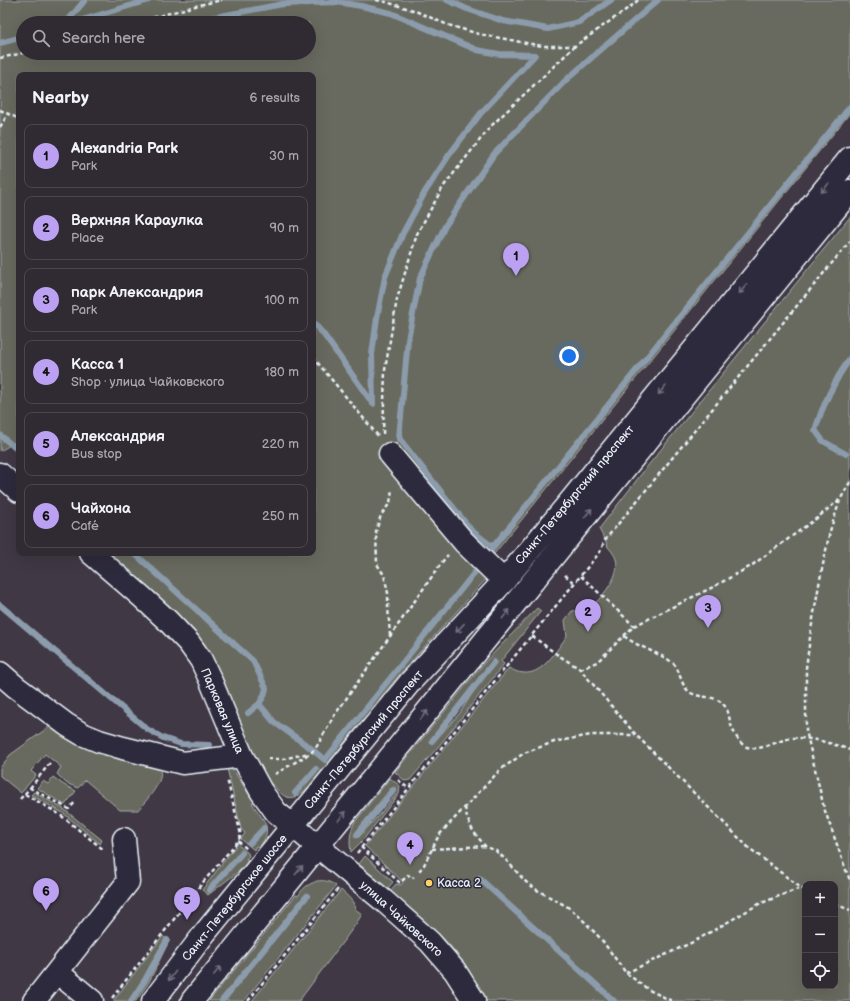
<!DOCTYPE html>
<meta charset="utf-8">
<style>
body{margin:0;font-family:"Balsamiq Sans",sans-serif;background:#3c363f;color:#f1f3f6}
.controls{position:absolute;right:12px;bottom:12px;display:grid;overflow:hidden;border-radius:8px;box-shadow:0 4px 16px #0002}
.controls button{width:36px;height:36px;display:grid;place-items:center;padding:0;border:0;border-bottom:1px solid #4b464e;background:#302a33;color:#f1f3f6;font:20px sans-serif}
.you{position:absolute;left:569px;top:356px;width:14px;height:14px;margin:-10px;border:3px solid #fff;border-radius:50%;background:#1a73e8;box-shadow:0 0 0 6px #1a73e833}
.badge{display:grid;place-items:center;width:26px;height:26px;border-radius:50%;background:#bca0f2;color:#111;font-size:13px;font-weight:700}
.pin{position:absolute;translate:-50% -33px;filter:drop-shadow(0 1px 2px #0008)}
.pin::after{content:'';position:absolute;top:21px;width:14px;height:12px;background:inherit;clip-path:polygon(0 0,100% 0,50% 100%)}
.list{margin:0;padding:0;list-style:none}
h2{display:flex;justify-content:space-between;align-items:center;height:52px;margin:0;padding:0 16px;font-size:17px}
h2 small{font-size:13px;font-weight:400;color:#a8a7ac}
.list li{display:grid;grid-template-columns:26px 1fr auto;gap:12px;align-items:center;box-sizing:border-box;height:64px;margin:0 8px 8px;padding:0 8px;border:1px solid #4b464e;border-radius:8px}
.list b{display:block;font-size:15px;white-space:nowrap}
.list p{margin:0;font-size:13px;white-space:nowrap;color:#a8a7ac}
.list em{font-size:13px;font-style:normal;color:#a8a7ac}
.icon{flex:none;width:22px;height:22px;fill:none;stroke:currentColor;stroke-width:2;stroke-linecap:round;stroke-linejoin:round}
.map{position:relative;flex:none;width:850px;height:1001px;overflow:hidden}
.search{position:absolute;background:#302a33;box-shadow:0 4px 16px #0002;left:16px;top:16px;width:300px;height:44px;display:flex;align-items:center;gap:10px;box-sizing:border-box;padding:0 14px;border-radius:22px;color:#a8a7ac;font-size:15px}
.panel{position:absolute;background:#302a33;box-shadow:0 4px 16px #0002;left:16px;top:72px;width:300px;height:484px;border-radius:8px}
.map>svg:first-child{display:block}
.green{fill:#676b5e;stroke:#a8aeab;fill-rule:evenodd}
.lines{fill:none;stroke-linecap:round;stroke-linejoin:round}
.stream{stroke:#8c9cac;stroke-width:6}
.minor-casing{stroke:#e8f1f8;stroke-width:25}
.major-casing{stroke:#e8f1f8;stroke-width:25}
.path{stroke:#e8f1f8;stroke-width:2.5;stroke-dasharray:4 3;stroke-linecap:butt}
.minor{stroke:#2f2a3d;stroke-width:22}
.major{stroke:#2f2a3d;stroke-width:22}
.oneway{stroke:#70707e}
.poi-dot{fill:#ffd166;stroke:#2f2a3d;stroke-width:1.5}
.labels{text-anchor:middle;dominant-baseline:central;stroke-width:3;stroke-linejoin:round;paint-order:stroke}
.street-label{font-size:12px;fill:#e8f1f8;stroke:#2f2a3d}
.poi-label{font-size:12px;fill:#e8f1f8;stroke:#2f2a3d;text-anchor:start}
</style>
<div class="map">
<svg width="850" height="1001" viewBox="0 0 850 1001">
<rect width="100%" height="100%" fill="#403844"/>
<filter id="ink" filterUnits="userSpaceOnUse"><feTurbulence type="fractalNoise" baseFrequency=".025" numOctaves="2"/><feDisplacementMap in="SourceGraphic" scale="8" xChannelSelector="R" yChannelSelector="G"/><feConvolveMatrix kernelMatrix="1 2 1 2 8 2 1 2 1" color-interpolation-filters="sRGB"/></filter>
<g filter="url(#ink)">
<path class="green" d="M0,0H850V113L490,559L488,577L398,676L307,789C290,803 285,799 272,784L270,785L257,765L234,711L107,553H313V75H19V440L0,451ZM23,23H309V53H23Z
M850,217V1001H483C477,989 473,976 465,965C446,936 416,914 390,891L396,884L401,885L403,882L365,846L509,668C513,670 518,673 524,673C543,675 557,649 567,636L565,620L572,611L589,610C600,598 621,578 616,559C614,554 611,550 607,546L608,545L607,544L599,529L646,468ZM805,884H835V986H805Z
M537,608L541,611L501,661L504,664L443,741L410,780L405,781L395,772L485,662ZM494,661L495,662L475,689L460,713L434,742L430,740Z
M53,724L150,767V765C153,765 155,765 157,767C170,776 144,803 138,810H120L85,780L78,788L66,783L57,774L61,767L45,754L31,771L36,775L21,793L0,776V768L10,755Z
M227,768L234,771L254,802L252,803C264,822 274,827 259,848L256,846L254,850L241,839L245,833L241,829Z
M53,777L64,785L76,791L65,805L37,788L43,781L48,784Z
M390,778L400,786L399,794L363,840L351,852C349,841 350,833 354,823ZM391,788L397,793L380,814L359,837L355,833Z
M34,792L65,810L102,840L100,844L63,813L31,795Z
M237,844L248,853L249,856L246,859L249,861L243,868L208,895L202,890ZM241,852L242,854L210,890L208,889Z
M365,856L393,882L387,889L359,864Z
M317,881C325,880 329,881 336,886L244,1001H223L307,897L306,896L220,1001H209L296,895L298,896C304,887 307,885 317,881Z
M341,890C347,896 354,900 355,909L362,914L356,924L299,1001H252Z
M163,936L166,939L144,980L129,1001H113Z
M168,940L169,941L149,982L136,1001H132L146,981Z"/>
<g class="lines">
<path class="stream" d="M447,0L467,9L503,21L548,29L579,22L611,0
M66,23L85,0
M72,23L149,0
M194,23L210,18L283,4L336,2L361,6L391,13L477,50L499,54L535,55L481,113L449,155L425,192L403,233L385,277L377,318L372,354L373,404L324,335L313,322
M0,43L23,37
M0,435L19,451
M846,454L823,441L815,430C823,404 835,380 850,358
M493,547L471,530L399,438L408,339L420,278L445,226L494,154L566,80L658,0
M134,553L253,661L266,688L264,696L259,704L274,722L312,749
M489,555L493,547L850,107
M0,605L147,729L163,738L181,744L209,745
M248,713L259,704
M432,741L494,662
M314,751L325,760L479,567
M295,793L316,769
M357,835L394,790
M250,843L264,828
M479,878L614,1001
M209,890L242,853
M131,1001L145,980L167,940
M222,1001L307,896"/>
<g class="minor-casing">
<path id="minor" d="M390,454L464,542L504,581
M0,474L19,491
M91,553L142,597L168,621L189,643L201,660L210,679L242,756L261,791L276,812L384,901L430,942L455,971L474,1001
M0,673L16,687L67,725L82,734L99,741L123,748L183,763L242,756
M57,972L92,1001
M34,1001L128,882L124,839"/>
</g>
<g class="major-casing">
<path id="major" d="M153,1001L204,934L411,681L504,581L568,504L850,158
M192,1001L850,191"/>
</g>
<path class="path" d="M376,0L386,2L413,10L448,25L479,34L542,46H575L634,4L638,0
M133,23L199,5L222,0
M0,58L23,53
M0,110L19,119
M0,127L8,114
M313,357L379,437
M383,434L385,370L397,299L417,234L443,187L490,127L575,46
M850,482L840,500L830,531L820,579L811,630L806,668V730L808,739L824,808L847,873L850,880
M565,575L574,583
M581,576L634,626
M390,636L388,606V593L384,575L377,564L376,531L381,515L390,503L392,489
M532,636L555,653L580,669L636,735L749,848L801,888L805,890
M624,636C633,643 643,647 653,652C660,655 669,659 674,664C681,672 680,686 691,693C702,699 714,694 724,705C729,711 729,718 731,725C734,733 739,744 747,747C762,752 778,739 794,738C811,737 834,744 850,750
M580,669L597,662L634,626L713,587L751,566L817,518L839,500
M268,759H283L309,753
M275,774L311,753L317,746L334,716L445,558L448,555
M398,780L408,788
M30,788L50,763
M25,794L59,814L104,850
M20,799L30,788L69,809L76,801
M465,807L467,818L473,831L485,846L496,851L505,859L526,882L537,890L568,907L579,916L601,939L626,973L649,990L672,1001
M238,841L247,849
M361,847L400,883L408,875L412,878L414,877
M432,849L485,846
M357,853L514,657L600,552L605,540L850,241
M419,871L424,865L439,835L500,770L524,753L554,742L591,735H635
M835,904L850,910
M626,973L695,941L759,904L787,893L801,888
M112,998L204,881L238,841L241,835L227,779
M248,1001L338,889"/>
<use href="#minor" class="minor"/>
<use href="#major" class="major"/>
</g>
<defs><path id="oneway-shaft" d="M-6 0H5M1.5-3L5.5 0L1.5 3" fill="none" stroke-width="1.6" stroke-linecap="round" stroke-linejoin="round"/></defs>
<g class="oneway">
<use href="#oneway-shaft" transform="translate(825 188) rotate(129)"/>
<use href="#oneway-shaft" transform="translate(743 289) rotate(129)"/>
<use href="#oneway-shaft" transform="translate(662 390) rotate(129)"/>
<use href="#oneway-shaft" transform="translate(588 513) rotate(-51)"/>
<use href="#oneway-shaft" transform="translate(506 614) rotate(-51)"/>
<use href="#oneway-shaft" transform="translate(460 628) rotate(133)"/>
<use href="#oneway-shaft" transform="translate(424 715) rotate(-51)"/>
<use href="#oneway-shaft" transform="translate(342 816) rotate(-51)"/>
<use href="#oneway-shaft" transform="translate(299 870) rotate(-51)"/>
<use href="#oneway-shaft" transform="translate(217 971) rotate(-51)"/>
<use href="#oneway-shaft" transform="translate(172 976) rotate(128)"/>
</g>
</g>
<circle class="poi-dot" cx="429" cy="883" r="4"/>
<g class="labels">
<g class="street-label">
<text transform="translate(575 495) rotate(-50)">Санкт-Петербургский проспект</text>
<text transform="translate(222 711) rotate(67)">Парковая улица</text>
<text transform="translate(364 740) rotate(-50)">Санкт-Петербургский проспект</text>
<text transform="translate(235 898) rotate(-51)">Санкт-Петербургское шоссе</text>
<text transform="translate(401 919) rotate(42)">улица Чайковского</text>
</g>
<g class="poi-label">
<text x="437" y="883">Касса 2</text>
</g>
</g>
</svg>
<div class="controls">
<button>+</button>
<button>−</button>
<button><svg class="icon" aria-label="locate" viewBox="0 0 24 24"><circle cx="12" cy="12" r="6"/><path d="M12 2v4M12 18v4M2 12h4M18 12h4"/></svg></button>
</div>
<div class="you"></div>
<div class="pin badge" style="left:516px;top:276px">1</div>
<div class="pin badge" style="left:588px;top:632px">2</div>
<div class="pin badge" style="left:708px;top:628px">3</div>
<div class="pin badge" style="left:410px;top:865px">4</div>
<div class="pin badge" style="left:187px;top:920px">5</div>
<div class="pin badge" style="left:46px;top:911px">6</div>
<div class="search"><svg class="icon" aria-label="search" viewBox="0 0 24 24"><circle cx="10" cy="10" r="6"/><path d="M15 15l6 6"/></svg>Search here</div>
<section class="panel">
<h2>Nearby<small>6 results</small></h2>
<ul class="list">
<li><span class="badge">1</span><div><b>Alexandria Park</b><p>Park</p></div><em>30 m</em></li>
<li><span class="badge">2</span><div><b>Верхняя Караулка</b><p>Place</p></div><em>90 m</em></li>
<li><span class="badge">3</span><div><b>парк Александрия</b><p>Park</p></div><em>100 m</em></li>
<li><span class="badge">4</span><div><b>Касса 1</b><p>Shop · улица Чайковского</p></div><em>180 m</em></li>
<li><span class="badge">5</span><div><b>Александрия</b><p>Bus stop</p></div><em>220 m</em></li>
<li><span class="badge">6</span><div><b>Чайхона</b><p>Café</p></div><em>250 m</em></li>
</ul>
</section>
</div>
